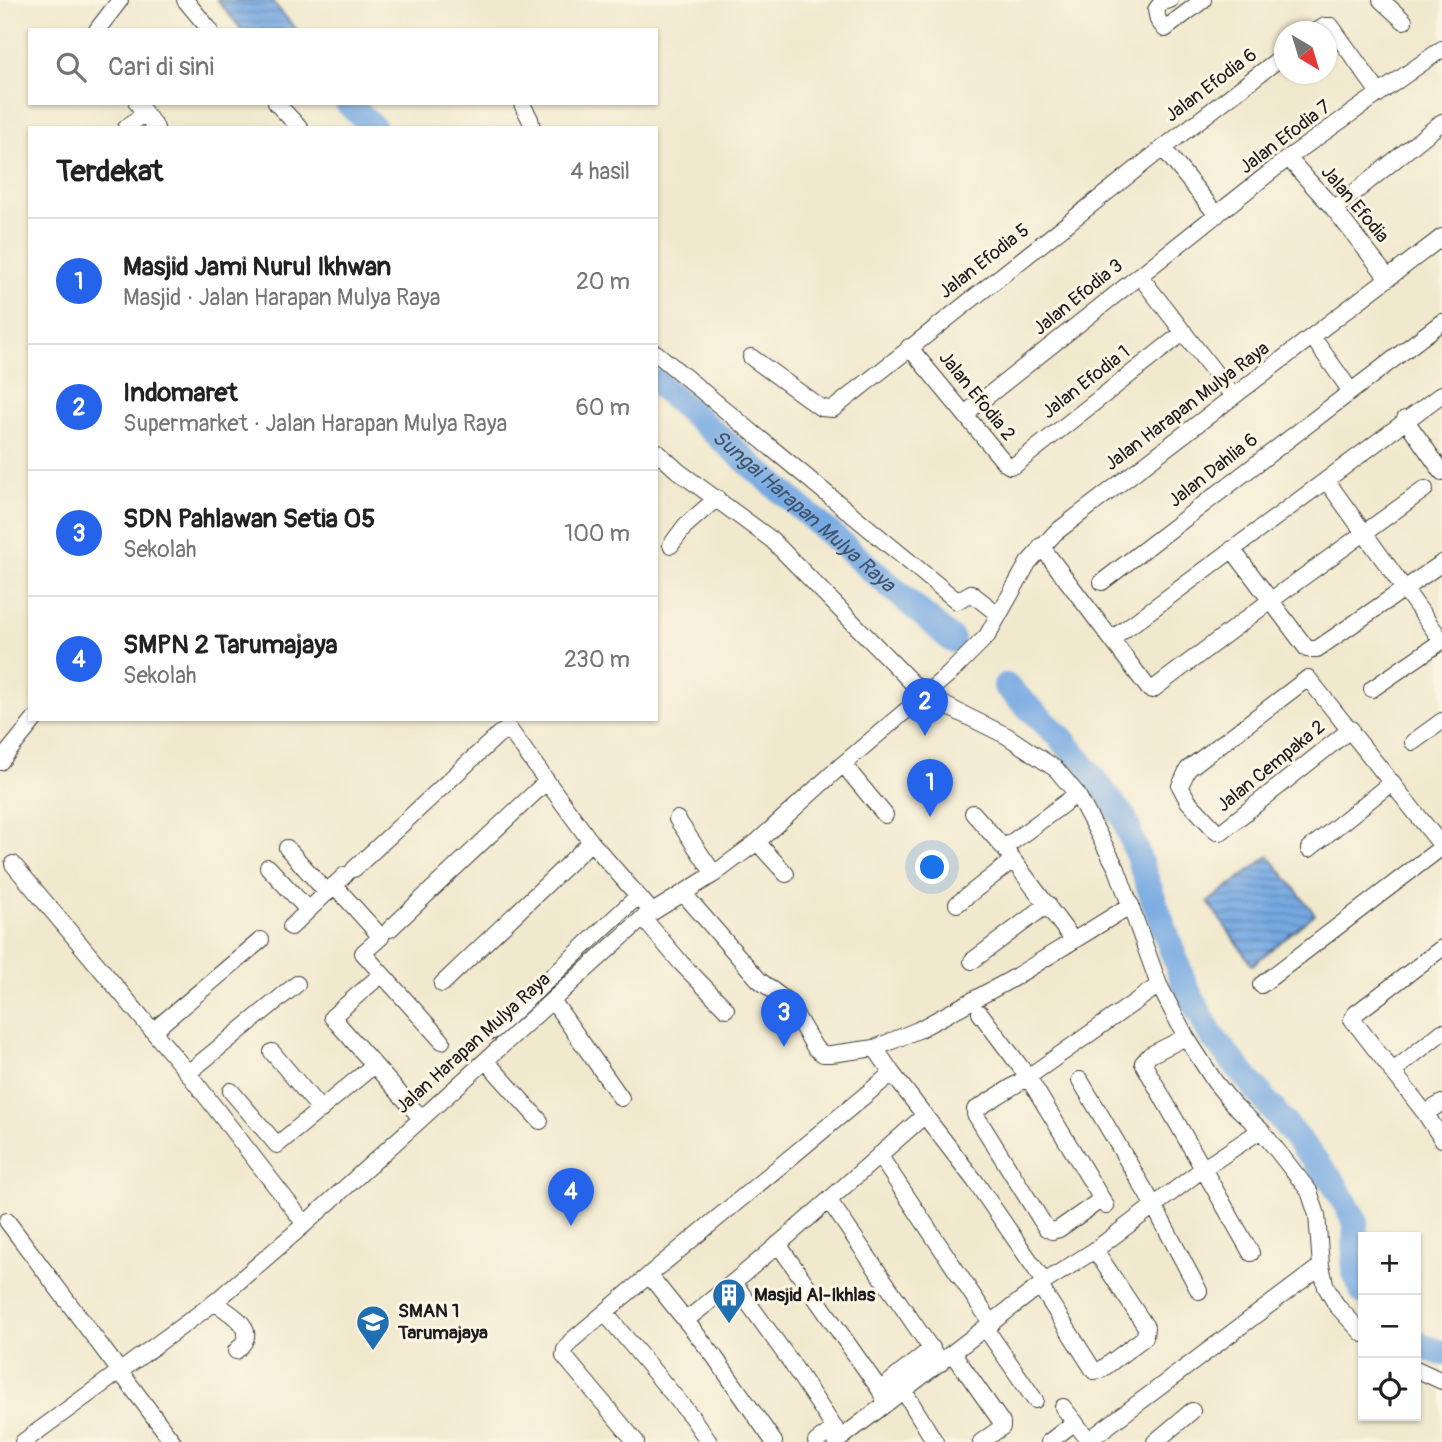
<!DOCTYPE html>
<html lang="id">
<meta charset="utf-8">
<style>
body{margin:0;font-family:Pangolin,sans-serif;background:#f2f2f2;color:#222}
.controls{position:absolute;right:21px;bottom:21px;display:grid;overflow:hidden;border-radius:0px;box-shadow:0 2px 5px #0004}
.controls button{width:63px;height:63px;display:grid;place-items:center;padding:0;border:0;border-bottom:2px solid #e0e0e0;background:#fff;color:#222;font:35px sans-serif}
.compass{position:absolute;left:1274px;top:21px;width:63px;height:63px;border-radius:50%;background:#fff;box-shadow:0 2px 5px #0004;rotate:142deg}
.you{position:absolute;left:933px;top:868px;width:24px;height:24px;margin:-18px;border:5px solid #fff;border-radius:50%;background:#1a73e8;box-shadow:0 0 0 10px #1a73e833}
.badge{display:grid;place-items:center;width:46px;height:46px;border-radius:50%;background:#2563eb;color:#fff;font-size:23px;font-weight:700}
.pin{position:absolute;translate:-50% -58px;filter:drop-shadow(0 2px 4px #0008)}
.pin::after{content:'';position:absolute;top:37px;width:24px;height:21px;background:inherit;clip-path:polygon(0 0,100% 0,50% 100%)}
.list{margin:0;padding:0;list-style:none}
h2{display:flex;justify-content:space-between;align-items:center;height:91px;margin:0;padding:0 28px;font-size:30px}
h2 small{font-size:23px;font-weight:400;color:#767676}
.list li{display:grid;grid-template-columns:46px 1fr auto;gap:21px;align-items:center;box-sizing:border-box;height:126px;padding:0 28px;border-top:2px solid #e0e0e0}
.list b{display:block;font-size:26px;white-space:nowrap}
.list p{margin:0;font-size:23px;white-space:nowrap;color:#767676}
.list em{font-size:23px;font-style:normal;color:#767676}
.icon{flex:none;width:38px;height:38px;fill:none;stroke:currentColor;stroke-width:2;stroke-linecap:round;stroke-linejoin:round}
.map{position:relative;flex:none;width:1442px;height:1442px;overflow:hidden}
.search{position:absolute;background:#fff;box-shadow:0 2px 5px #0004;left:28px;top:28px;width:630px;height:77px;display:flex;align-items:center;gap:18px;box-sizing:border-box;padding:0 24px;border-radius:0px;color:#767676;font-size:26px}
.panel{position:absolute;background:#fff;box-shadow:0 2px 5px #0004;left:28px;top:126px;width:630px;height:595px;border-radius:0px}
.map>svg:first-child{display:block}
.water{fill:url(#water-rules);stroke:#49627f;stroke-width:2}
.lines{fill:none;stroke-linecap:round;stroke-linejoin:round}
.river{stroke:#76a9e2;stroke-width:26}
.minor-casing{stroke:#3c3b37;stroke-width:18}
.minor{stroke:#fff;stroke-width:16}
.labels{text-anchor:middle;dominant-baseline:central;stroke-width:6;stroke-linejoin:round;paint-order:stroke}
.street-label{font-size:19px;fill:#1c1c1c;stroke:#fcf5e5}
.poi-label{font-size:19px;font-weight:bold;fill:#1c1c1c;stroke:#fcf5e5;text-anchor:start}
.water-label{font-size:21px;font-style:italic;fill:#40546b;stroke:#fcf5e5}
</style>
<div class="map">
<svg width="1442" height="1442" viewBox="0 0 1442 1442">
<defs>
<pattern id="water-rules" width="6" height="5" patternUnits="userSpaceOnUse" patternTransform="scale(1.75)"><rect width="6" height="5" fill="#76a9e2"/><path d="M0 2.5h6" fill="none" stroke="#6089b6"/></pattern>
</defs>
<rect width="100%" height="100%" fill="#fcf5e5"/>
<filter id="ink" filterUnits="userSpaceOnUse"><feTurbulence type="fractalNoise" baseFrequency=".0143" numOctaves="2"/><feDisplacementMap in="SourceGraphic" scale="14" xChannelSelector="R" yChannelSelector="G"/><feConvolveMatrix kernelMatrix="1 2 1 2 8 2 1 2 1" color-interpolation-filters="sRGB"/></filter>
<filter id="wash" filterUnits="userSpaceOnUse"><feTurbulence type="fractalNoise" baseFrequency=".00686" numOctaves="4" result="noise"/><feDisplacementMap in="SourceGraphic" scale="28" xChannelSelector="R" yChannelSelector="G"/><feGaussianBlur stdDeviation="1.57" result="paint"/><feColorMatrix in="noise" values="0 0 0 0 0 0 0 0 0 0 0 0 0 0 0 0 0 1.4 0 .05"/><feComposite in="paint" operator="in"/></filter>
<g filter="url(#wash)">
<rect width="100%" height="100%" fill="#f1e9ce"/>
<path class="water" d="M217,0H271L297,30H242Z
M1269,856L1315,914L1252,965L1208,902Z"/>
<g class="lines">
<g class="river">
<path d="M348,103L374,128"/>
<path id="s1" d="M656,382L952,640"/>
<path d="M1006,686L1063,740L1124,818L1185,986L1211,1035L1333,1182L1356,1222L1354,1273L1363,1292"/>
<path d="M1416,1342L1421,1346L1442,1353"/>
</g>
</g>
</g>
<g filter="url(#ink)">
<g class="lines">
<g class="minor-casing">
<path id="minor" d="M185,0L210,30
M1170,0L1162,2L1156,10L1158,20L1165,29L1203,0
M1381,0L1404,21
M97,30L120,0
M1316,32L1325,26H1331L1379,93
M276,103L300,128
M522,104L530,119L532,128
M145,113L156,128
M126,128L145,113L137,103
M1163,148L1217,215
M1288,158L1334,209L1388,278
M1334,209L1442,122
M1139,275L1233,396
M1313,338L1350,390
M909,347L1005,463L1010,466L1015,465L1184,332
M656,353L957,601L971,593L999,615
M751,357L821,408L833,409L1163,148L1284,55
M966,413L1288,158L1442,49
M1405,419L1442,472
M656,451L678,471L772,540L924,695L1007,736L1056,769L1077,794L1117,869L1159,985L1186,1037L1215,1082L1233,1104L1261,1130L1309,1191L1317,1215L1321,1266L1326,1287L1337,1306L1363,1334
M1326,480L1442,641
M671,545L685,526L717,498
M1041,546L1149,689L1152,690L1270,601L1425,489
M1232,549L1307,649H1317L1442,563
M1102,582L1442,322
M1112,639L1442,394
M1372,689L1442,641
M1351,729L1221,832H1217L1188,801L1180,786L1188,769L1308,678L1442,846
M1413,742L1442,721
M0,762L35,719
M843,764L885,815
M973,813L1004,848L1073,940
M677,819L714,874
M757,842L786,874
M287,848L327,893
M1004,848L1077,794
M1309,849L1392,782
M13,864L188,1073L305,1224
M268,867L308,910
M354,869L499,734L509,729L591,842L652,912
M334,885L381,937L363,953L442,1041
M683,893L759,980L788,1002L815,1048L823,1054H831L875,1048L918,1030L1010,980L1131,905
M957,904L1013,860
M643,918L681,963L726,1009
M291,927L345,875
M390,929L547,781
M1442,948L1355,1014L1352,1019L1425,1113L1442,1139
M972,961L1048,904
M382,974L332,1017L421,1118
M442,984L591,842
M1261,985L1442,847
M552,1000L621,1098
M980,1013L1028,1077L1106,1206
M153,1031L261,940
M493,1031L638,896
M1186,1037L1150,1055L1143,1063L1251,1253
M875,1048L892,1073L975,1181L1041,1277L1046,1281
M272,1052L321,1110
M486,1061L540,1121
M1392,1072L1442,1032
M188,1073L297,984
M1080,1080L1154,1206L1199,1291
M231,1091L277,1145L374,1065
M1425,1113L1442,1103
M879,1155L992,1324
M1102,1199L1059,1229L1052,1231L1046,1228L975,1114V1110L1028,1077L1159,985
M830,1202L941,1363
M7,1221L173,1442
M778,1244L880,1390L886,1404
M734,1283L788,1358L841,1438
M1040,1286L1094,1371L1101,1370L1145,1337L1146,1327L1095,1250
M215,1302C232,1316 262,1329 236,1351
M605,1313L691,1416L709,1442
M686,1320C769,1256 846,1184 925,1115
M986,1329L1035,1400
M953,1353L1002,1423V1427L981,1442
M1416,1369L1442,1381
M880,1390L932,1348
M904,1391L935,1442
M1063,1407L1090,1442
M1089,1440L1321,1266
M23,1442L215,1302L305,1224L643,918L714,874L757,842L843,764L949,674L987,636L1028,563L1055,533L1442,237
M636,1442L564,1356L565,1350L571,1341L649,1275
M774,1442L714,1356L649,1275L892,1073
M816,1442L835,1428
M836,1442L1046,1281L1095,1250L1204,1168L1261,1130
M1049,1442L1075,1422
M1155,1442L1192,1411"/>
</g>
<use href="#minor" class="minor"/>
</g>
</g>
<defs>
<g id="building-pin" transform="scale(1.75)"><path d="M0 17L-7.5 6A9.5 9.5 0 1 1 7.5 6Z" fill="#1f6fb2" stroke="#fcf5e5"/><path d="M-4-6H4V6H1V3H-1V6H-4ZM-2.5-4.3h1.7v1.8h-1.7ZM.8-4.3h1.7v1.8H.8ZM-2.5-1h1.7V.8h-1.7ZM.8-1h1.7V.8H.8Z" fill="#fff"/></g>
<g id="school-pin" transform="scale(1.75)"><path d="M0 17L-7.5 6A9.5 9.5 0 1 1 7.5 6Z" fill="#1f6fb2" stroke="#fcf5e5"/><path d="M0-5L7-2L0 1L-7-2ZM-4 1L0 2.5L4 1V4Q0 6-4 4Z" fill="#fff"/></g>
</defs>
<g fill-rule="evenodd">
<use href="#building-pin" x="729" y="1295"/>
<use href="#school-pin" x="373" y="1322"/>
</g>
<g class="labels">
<g class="street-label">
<text transform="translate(1211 85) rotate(-37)">Jalan Efodia 6</text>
<text transform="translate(1285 137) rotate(-37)">Jalan Efodia 7</text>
<text transform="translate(1355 204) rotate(50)">Jalan Efodia</text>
<text transform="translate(984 261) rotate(-38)">Jalan Efodia 5</text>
<text transform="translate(1078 297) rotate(-39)">Jalan Efodia 3</text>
<text transform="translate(1086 382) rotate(-38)">Jalan Efodia 1</text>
<text transform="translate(977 396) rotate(51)">Jalan Efodia 2</text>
<text transform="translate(1187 406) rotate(-37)">Jalan Harapan Mulya Raya</text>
<text transform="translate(1213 470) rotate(-38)">Jalan Dahlia 6</text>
<text transform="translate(1271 766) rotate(-39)">Jalan Cempaka 2</text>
<text transform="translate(473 1043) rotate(-42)">Jalan Harapan Mulya Raya</text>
</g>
<g class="poi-label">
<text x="754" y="1295">Masjid Al-Ikhlas</text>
<text x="398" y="1311">SMAN 1<tspan x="398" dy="22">Tarumajaya</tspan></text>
</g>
<g class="water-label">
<text stroke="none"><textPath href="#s1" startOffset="196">Sungai Harapan Mulya Raya</textPath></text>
</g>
</g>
</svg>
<div class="controls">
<button>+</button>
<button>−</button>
<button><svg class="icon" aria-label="locate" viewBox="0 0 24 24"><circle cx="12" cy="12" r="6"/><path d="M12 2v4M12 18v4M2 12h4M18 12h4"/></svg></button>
</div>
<svg class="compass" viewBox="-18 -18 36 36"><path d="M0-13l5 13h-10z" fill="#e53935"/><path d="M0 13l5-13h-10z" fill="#767676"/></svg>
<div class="you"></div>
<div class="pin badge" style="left:930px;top:817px">1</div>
<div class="pin badge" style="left:925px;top:736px">2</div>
<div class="pin badge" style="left:784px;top:1047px">3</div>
<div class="pin badge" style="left:571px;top:1226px">4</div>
<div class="search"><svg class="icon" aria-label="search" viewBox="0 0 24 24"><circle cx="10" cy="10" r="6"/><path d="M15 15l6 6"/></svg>Cari di sini</div>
<section class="panel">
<h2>Terdekat<small>4 hasil</small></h2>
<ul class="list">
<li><span class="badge">1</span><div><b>Masjid Jami Nurul Ikhwan</b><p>Masjid · Jalan Harapan Mulya Raya</p></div><em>20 m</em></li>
<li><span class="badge">2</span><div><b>Indomaret</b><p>Supermarket · Jalan Harapan Mulya Raya</p></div><em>60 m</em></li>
<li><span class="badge">3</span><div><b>SDN Pahlawan Setia 05</b><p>Sekolah</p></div><em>100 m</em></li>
<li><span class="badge">4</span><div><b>SMPN 2 Tarumajaya</b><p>Sekolah</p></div><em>230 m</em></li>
</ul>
</section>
</div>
